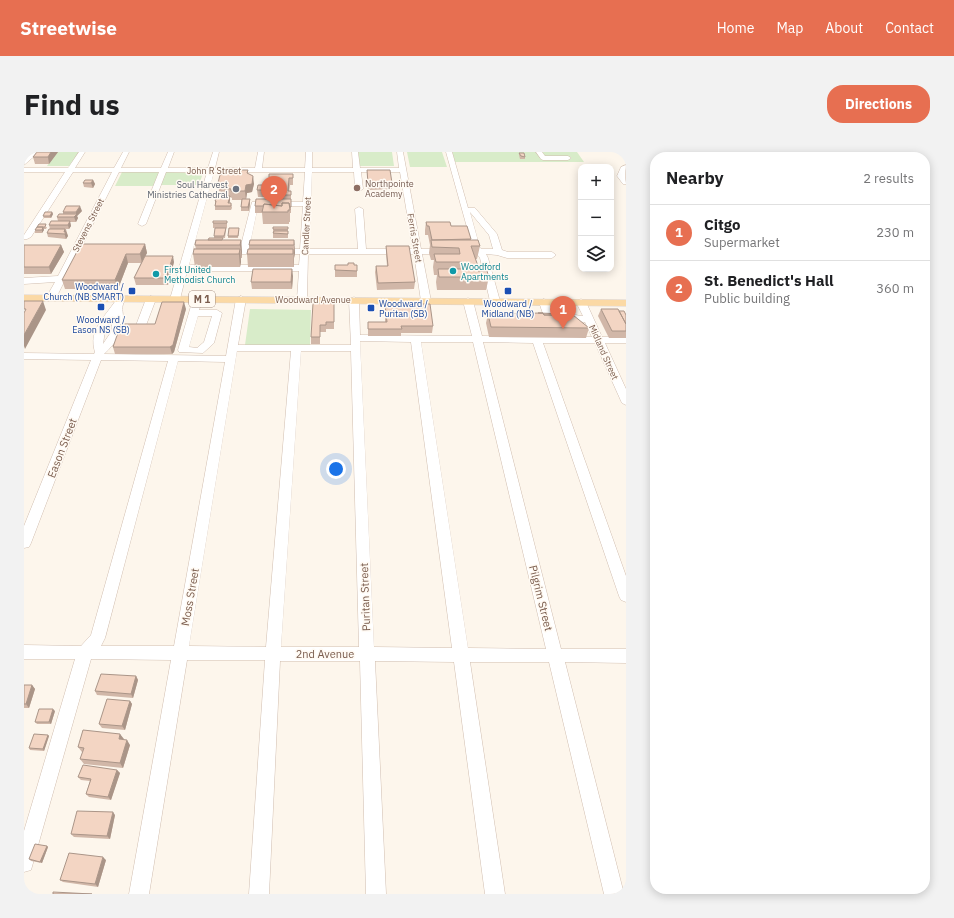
<!DOCTYPE html>
<meta charset="utf-8">
<style>
body{margin:0;font-family:"IBM Plex Sans",sans-serif;background:#f2f2f2;color:#202124}
.controls{position:absolute;right:12px;top:12px;display:grid;overflow:hidden;border-radius:8px;box-shadow:0 2px 10px #0003}
.controls button{width:36px;height:36px;display:grid;place-items:center;padding:0;border:0;border-bottom:1px solid #e0e0e0;background:#fff;color:#202124;font:20px sans-serif}
.you{position:absolute;left:312px;top:317px;width:14px;height:14px;margin:-10px;border:3px solid #fff;border-radius:50%;background:#1a73e8;box-shadow:0 0 0 6px #1a73e833}
.badge{display:grid;place-items:center;width:26px;height:26px;border-radius:50%;background:#e76f51;color:#fff;font-size:13px;font-weight:700}
.pin{position:absolute;translate:-50% -33px;filter:drop-shadow(0 1px 2px #0008)}
.pin::after{content:'';position:absolute;top:21px;width:14px;height:12px;background:inherit;clip-path:polygon(0 0,100% 0,50% 100%)}
.list{margin:0;padding:0;list-style:none}
h2{display:flex;justify-content:space-between;align-items:center;height:52px;margin:0;padding:0 16px;font-size:17px}
h2 small{font-size:13px;font-weight:400;color:#757577}
.list li{display:grid;grid-template-columns:26px 1fr auto;gap:12px;align-items:center;box-sizing:border-box;height:56px;padding:0 16px;border-top:1px solid #e0e0e0}
.list b{display:block;font-size:15px;white-space:nowrap}
.list p{margin:0;font-size:13px;white-space:nowrap;color:#757577}
.list em{font-size:13px;font-style:normal;color:#757577}
.icon{flex:none;width:22px;height:22px;fill:none;stroke:currentColor;stroke-width:2;stroke-linecap:round;stroke-linejoin:round}
.map{position:relative;flex:none;width:602px;height:742px;overflow:hidden;border-radius:16px}
header{display:flex;align-items:center;gap:24px;box-sizing:border-box;height:56px;padding:0 20px;background:#e76f51;color:#fff}
header strong{font-size:19px}
nav{display:flex;gap:22px;margin-inline-start:auto;font-size:14px}
.intro{display:flex;align-items:center;justify-content:space-between;box-sizing:border-box;height:96px;padding:0 24px}
h1{margin:0;font-size:28px}
.button{padding:10px 18px;border-radius:16px;background:#e76f51;color:#fff;font-size:14px;font-weight:700}
main{display:flex;gap:24px;padding:0 24px}
aside{flex:1;background:#fff;border-radius:16px;box-shadow:0 2px 10px #0003}
.map>svg:first-child{display:block}
.green{fill:#d8ecc9}
.lines{fill:none;stroke-linecap:round;stroke-linejoin:round}
.minor-casing{stroke:#d1beb0;stroke-width:1}
.major-casing{stroke:#dad1cd;stroke-width:1}
.minor{fill:#fff;fill-rule:evenodd}
.major{fill:#fbd9a5;fill-rule:evenodd}
.wall{fill:#d1b7a8}
.shaded-wall{fill:#aa9588}
.building{fill:#f3d5c3;stroke:#aa9588}
.education-dot{fill:#8d6e63;stroke:#fffaf3;stroke-width:1.5}
.worship-dot{fill:#6b7280;stroke:#fffaf3;stroke-width:1.5}
.culture-dot{fill:#0f9aa8;stroke:#fffaf3;stroke-width:1.5}
.transit-dot{fill:#1a4fb4;stroke:#fffaf3;stroke-width:1.5}
.labels{text-anchor:middle;dominant-baseline:central;stroke-width:3;stroke-linejoin:round;paint-order:stroke}
.far-street-label{font-size:9px;fill:#7a5c4d;stroke:#fffaf3}
.far-education-label{font-size:9px;fill:#785e54;stroke:#fffaf3;text-anchor:start}
.far-worship-label{font-size:9px;fill:#5b616d;stroke:#fffaf3;text-anchor:end}
.far-culture-label{font-size:9px;fill:#0d838f;stroke:#fffaf3;text-anchor:start}
.far-transit-label{font-size:9px;fill:#164399;stroke:#fffaf3}
.shield{fill:#fffaf3;stroke:#a28b7f;stroke-width:1}
.shield-label{font-size:10px;font-weight:bold;fill:#7a5c4d}
.street-label{font-size:11px;fill:#7a5c4d;stroke:#fffaf3}
</style>
<header>
<strong>Streetwise</strong>
<nav><a>Home</a><a>Map</a><a>About</a><a>Contact</a></nav>
</header>
<div class="intro"><h1>Find us</h1><a class="button">Directions</a></div>
<main>
<div class="map">
<svg width="602" height="742" viewBox="0 0 602 742">
<rect width="100%" height="100%" fill="#fdf6ec"/>
<path class="green" d="M33,0H55L46,14H23Z
M334,0H368L370,14H335Z
M383,0H418L423,15H386Z
M428,0H553L560,10H431Z
M98,20H136L130,34H91Z
M142,20L179,21L175,33H136Z
M226,157L287,158L286,193H221Z"/>
<g class="lines">
<g class="minor-casing">
<path id="minor" d="M0,0H14V1L0,13V7L6,2Z
M55,0H61L51,16H90L99,0H105L97,16H137L144,0H150L144,16H184L189,0H195L191,16H231L234,0H240L238,16H281L282,0H288V16H329L328,0H334L336,16H375L373,0H379L397,97H449L422,0H428L444,56H451L473,82L478,98L484,100H528L532,103L528,106H483L473,103L462,102L464,106L476,149L471,152L466,149L456,106L453,102H398L407,149L402,152L397,149L390,102H284L283,147L278,150L273,147L275,119H163L156,147L151,150L146,147L183,20H142L122,72L118,74L114,72L135,20H95L32,146L27,149L22,146L31,130L0,132V126L34,124L88,20H49L7,85L3,87H0V83L41,20H0V16H44ZM190,20H281L279,50H228L216,97H169ZM288,20H330L331,37L335,39L339,37L337,20H376L389,97H342L339,57L335,55L331,57L334,97H285ZM234,54H279L276,97H225ZM446,60L465,83L469,97H458L456,96ZM168,102H276L275,113H165Z
M512,0H518L521,4H544L547,6L544,8H519L517,7Z
M602,13L601,24L602,32H599L593,24L597,15Z
M127,144L132,147L121,176L116,179L113,178L111,176L122,147Z
M174,144L179,147L175,158H193L198,161L190,191L179,201L155,200L154,198L169,147ZM174,164H188L180,190L173,196L165,195Z
M217,144L222,147L214,193H327L325,148L330,145L335,148L336,183L448,184L439,149L444,146L449,149L458,184L568,185L561,170L545,169L540,165L535,164L533,162L535,160C546,157 547,164 559,164L552,150L557,147L562,150L578,185H602V191H581L602,237V253L598,251L597,249L571,191H519L602,424V450L597,448L595,444L509,191L459,190L537,497H602V511L541,510L600,742H580L525,510H446L481,742H461L430,510L351,509L362,742H342L336,509H256L245,742H225L241,508H163L125,742H105L147,508L67,507L9,711L7,718L0,720V679L51,507H0V493L57,494L67,483L144,209L77,208L7,391L5,395L0,396V374L67,208L0,207V201L70,202L71,200C64,178 81,165 92,148L95,147L100,150C97,156 99,159 99,165C99,181 91,192 80,202L202,204L212,147ZM89,164L87,180L79,192L81,179ZM336,189L387,190L428,496L350,495ZM397,190H449L522,497L444,496ZM213,199H267L242,495L165,494ZM277,199H327L335,495H257ZM154,209L201,210L150,494H77L81,486Z
M520,147L525,150L529,162L527,164L524,165L519,162L515,150Z"/>
</g>
<g class="major-casing">
<path id="major" d="M0,143L602,148V154L0,149Z"/>
</g>
<use href="#minor" class="minor"/>
<use href="#major" class="major"/>
</g>
<path class="wall" d="M13,0H34L25,12H11L9,5Z
M495,1L501,5V7H496L495,3Z
M224,18V22L230,32L228,40L223,41L222,47H226V51L225,59H217V55L218,48H208V46L206,45V48L205,51H207L208,56L207,58H191V49L198,42V41L195,39L194,31Z
M343,18L368,31V37L344,38L343,24Z
M269,22V33H266L265,39H267V61H266V70H265V72H239L238,61H231V54L242,47V45H234L233,38L246,33L245,32V25Z
M69,28L71,32L69,36L60,35L59,31Z
M58,59L53,64L54,66L52,70H46L47,74L45,77H42L44,84L42,87L24,85L23,81L26,77L25,73L34,69L33,65L39,62V60Z
M28,60L29,62L27,66H20L19,64Z
M203,69V76H189V71Z
M402,70L447,87V88L456,94L453,107H451L455,117L454,119L465,125L462,138H413L412,130L413,123H410L409,115L410,108H407L405,101L406,93L404,83H401V78Z
M13,75H23L22,77H20V78L18,81H11V78Z
M264,75V86H249V77Z
M202,76V78L201,86H190V84Z
M215,78L214,86H204V84Z
M199,88H217L218,101V106H217V110L216,115H171L169,102L172,97L171,93Z
M270,88L271,101L270,106V115H224L223,102L225,97V93Z
M121,92L123,101L121,104L150,110L144,133H112L110,126L117,111H104L94,137H41L38,128Z
M0,93H37L40,100L27,122H0Z
M362,94L391,130L390,137L353,138L351,120L352,114H363L362,101Z
M311,113H330L333,119V125H311Z
M269,124L268,137H228L227,130Z
M310,151V177H302V180H296V192H287V185Z
M361,152L409,174L408,181H377V184H344V170H361Z
M162,157L150,200L148,202H91L89,195L131,172Z
M577,157L595,159L602,163V186H585L574,164Z
M464,162L565,176L562,186L465,185L462,171Z
M112,524L114,528L109,546L73,543L71,539Z
M0,533H8L11,537L5,556H0Z
M106,549L108,552L101,578L78,576L75,572Z
M31,559L27,572H13L11,570Z
M24,583L25,584L20,599L6,598L5,596Z
M106,593L99,616L60,612L56,607L59,600H58L54,595Z
M93,618L96,621L87,648L65,645L62,642L66,629L57,628L54,625Z
M91,663L86,687L50,685L47,682Z
M23,694L24,695L18,711L7,709L5,707Z
M82,708L74,735L39,730L36,728Z"/>
<path class="shaded-wall" d="M27,0H34L25,12L24,5Z
M229,24L230,32L228,40L223,41L222,48L221,39L222,33Z
M69,28L71,32L69,36L67,31Z
M206,44V48L205,54L204,51Z
M226,47V51L225,59L224,55Z
M56,54L58,59L53,64L54,66L52,70L50,65L52,63V60Z
M28,60L29,62L27,66L26,64Z
M46,69L47,74L45,77L44,73Z
M19,75L20,78L18,81V78Z
M41,77L44,84L42,87L40,80Z
M217,88L218,101V106L216,93Z
M270,88L271,101L270,106Z
M121,92L123,101L118,111L116,102Z
M37,93L40,100L27,122L25,115Z
M216,97L217,110L216,115L215,102Z
M269,97L270,110V115L269,102Z
M102,102L104,111L94,137L91,128Z
M149,104L150,110L144,133L142,126Z
M268,117L269,124L268,137L267,130Z
M19,149L22,158L1,197L0,194V183Z
M160,150L162,157L150,200L148,202L146,195Z
M112,524L114,528L109,546L107,542Z
M8,533L11,537L5,556L2,552Z
M106,549L108,552L101,578L98,574Z
M29,557L31,559L27,572L25,570Z
M96,582L100,587H95Z
M24,583L25,584L20,599L19,597Z
M103,588L106,593L99,616L96,611Z
M93,618L96,621L87,648L84,645Z
M89,660L91,663L86,687L83,684Z
M23,694L24,695L18,711L16,710Z
M79,705L82,708L74,735L71,732Z"/>
<path class="building" d="M13,0H27L24,5H9Z
M495,1H500L501,5L497,4Z
M202,18H224L223,21L229,24L228,32L222,33L221,39H207V37L198,36V33L194,31L196,23L201,21Z
M343,18H366L368,31L344,32Z
M245,22H269V26H265L264,39H267V43H242L244,38H233L234,33H246L247,27L245,25Z
M61,28H69L67,31H59Z
M202,42V44H206L204,51H207V54H191L192,49H191L194,43Z
M218,47H226L224,55H217Z
M232,47H267V55H266L265,51H258V54L240,52L239,54H231Z
M258,51H265L266,58H264V60H238L240,52L258,54Z
M42,54H56L52,60H39Z
M21,60H28L26,64H19Z
M35,62H53L50,65H33Z
M27,69H46L44,73H25Z
M189,69H203V71H189Z
M402,70H426L427,74H443L447,87L408,88L405,74H403Z
M15,72H22L21,75H13Z
M13,75H19L18,78H11Z
M249,75H264V77H249Z
M191,76H202L200,84H190Z
M205,76H215L214,84H204Z
M25,77H41L40,80H42L41,82L23,81Z
M250,79H264V82L249,81Z
M185,86H199L198,88H184Z
M172,88H217L216,93H171Z
M226,88H270V93H225Z
M407,88H454L456,94H447L455,117H453L454,119H463L465,125H415L414,117H440L438,110H412L410,102H436L435,96L408,95Z
M57,92H121L116,102H102L91,128H38Z
M0,93H37L25,115H0Z
M362,94H385L391,130L354,131L352,114H364Z
M170,97H216L215,102H169Z
M224,97H269V102H223Z
M121,104H149L142,126H110Z
M324,111H330V113H333V119L311,118V113H324Z
M229,117H268L267,130H227Z
M0,149H19L0,183V161L2,157H0Z
M138,150H160L149,193L146,195H89L97,172H131Z
M289,151H310V170H302V173H296V185H287Z
M361,152H406L409,174H377L378,177H344V170H363Z
M577,157H594L602,172V179H588Z
M595,159H600L602,163V172Z
M514,161L542,162L544,163H520L519,161Z
M519,161L520,163H549L565,176L467,175L464,162Z
M77,522L112,524L107,542L71,539Z
M0,533H8L2,552H0Z
M83,547L106,549L98,574L75,572Z
M15,557H29L25,570H11Z
M59,578L96,582L95,587L103,588L96,611L56,607L60,596L54,595Z
M10,582L24,583L19,597L5,596Z
M59,613L93,618L84,645L62,642L67,627L54,625Z
M53,659L89,660L83,684L47,682Z
M11,692L23,694L16,710L5,707Z
M45,701L79,705L71,732L36,728Z
M29,740L68,742H29Z"/>
<circle class="education-dot" cx="333" cy="36" r="4"/>
<circle class="worship-dot" cx="212" cy="37" r="4"/>
<g class="culture-dot">
<circle cx="429" cy="119" r="4"/>
<circle cx="132" cy="122" r="4"/>
</g>
<g class="transit-dot">
<rect x="104" y="135" width="8" height="8" rx="2"/>
<rect x="480" y="135" width="8" height="8" rx="2"/>
<rect x="73" y="151" width="8" height="8" rx="2"/>
<rect x="343" y="152" width="8" height="8" rx="2"/>
</g>
<g class="labels">
<g class="far-street-label">
<text x="190" y="18">John R Street</text>
<text transform="translate(64 73) rotate(-63)">Stevens Street</text>
<text transform="translate(282 74) rotate(-87)">Candler Street</text>
<text transform="translate(391 86) rotate(80)">Ferris Street</text>
<text x="289" y="147">Woodward Avenue</text>
<text transform="translate(580 200) rotate(66)">Midland Street</text>
</g>
<g class="far-education-label">
<text x="341" y="31">Northpointe<tspan x="341" dy="10">Academy</tspan></text>
</g>
<g class="far-worship-label">
<text x="204" y="32">Soul Harvest<tspan x="204" dy="10">Ministries Cathedral</tspan></text>
</g>
<g class="far-culture-label">
<text x="437" y="114">Woodford<tspan x="437" dy="10">Apartments</tspan></text>
<text x="140" y="117">First United<tspan x="140" dy="10">Methodist Church</tspan></text>
</g>
<g class="far-transit-label">
<text x="100" y="134" text-anchor="end">Woodward /<tspan x="100" dy="10">Church (NB SMART)</tspan></text>
<text x="355" y="151" text-anchor="start">Woodward /<tspan x="355" dy="10">Puritan (SB)</tspan></text>
<text x="484" y="151">Woodward /<tspan x="484" dy="10">Midland (NB)</tspan></text>
<text x="77" y="167">Woodward /<tspan x="77" dy="10">Eason NS (SB)</tspan></text>
</g>
<rect class="shield" x="165" y="139" width="26" height="16" rx="3"/>
<g class="shield-label">
<text x="178" y="147">M 1</text>
</g>
<g class="street-label">
<text transform="translate(38 296) rotate(-69)">Eason Street</text>
<text transform="translate(166 445) rotate(-80)">Moss Street</text>
<text transform="translate(341 445) rotate(-92)">Puritan Street</text>
<text transform="translate(517 446) rotate(76)">Pilgrim Street</text>
<text x="301" y="502">2nd Avenue</text>
</g>
</g>
</svg>
<div class="controls">
<button>+</button>
<button>−</button>
<button><svg class="icon" aria-label="layers" viewBox="0 0 24 24"><path d="M12 4l9 5-9 5-9-5zM3 14l9 5 9-5"/></svg></button>
</div>
<div class="you"></div>
<div class="pin badge" style="left:539px;top:177px">1</div>
<div class="pin badge" style="left:250px;top:57px">2</div>
</div>
<aside>
<h2>Nearby<small>2 results</small></h2>
<ul class="list">
<li><span class="badge">1</span><div><b>Citgo</b><p>Supermarket</p></div><em>230 m</em></li>
<li><span class="badge">2</span><div><b>St. Benedict's Hall</b><p>Public building</p></div><em>360 m</em></li>
</ul>
</aside>
</main>
